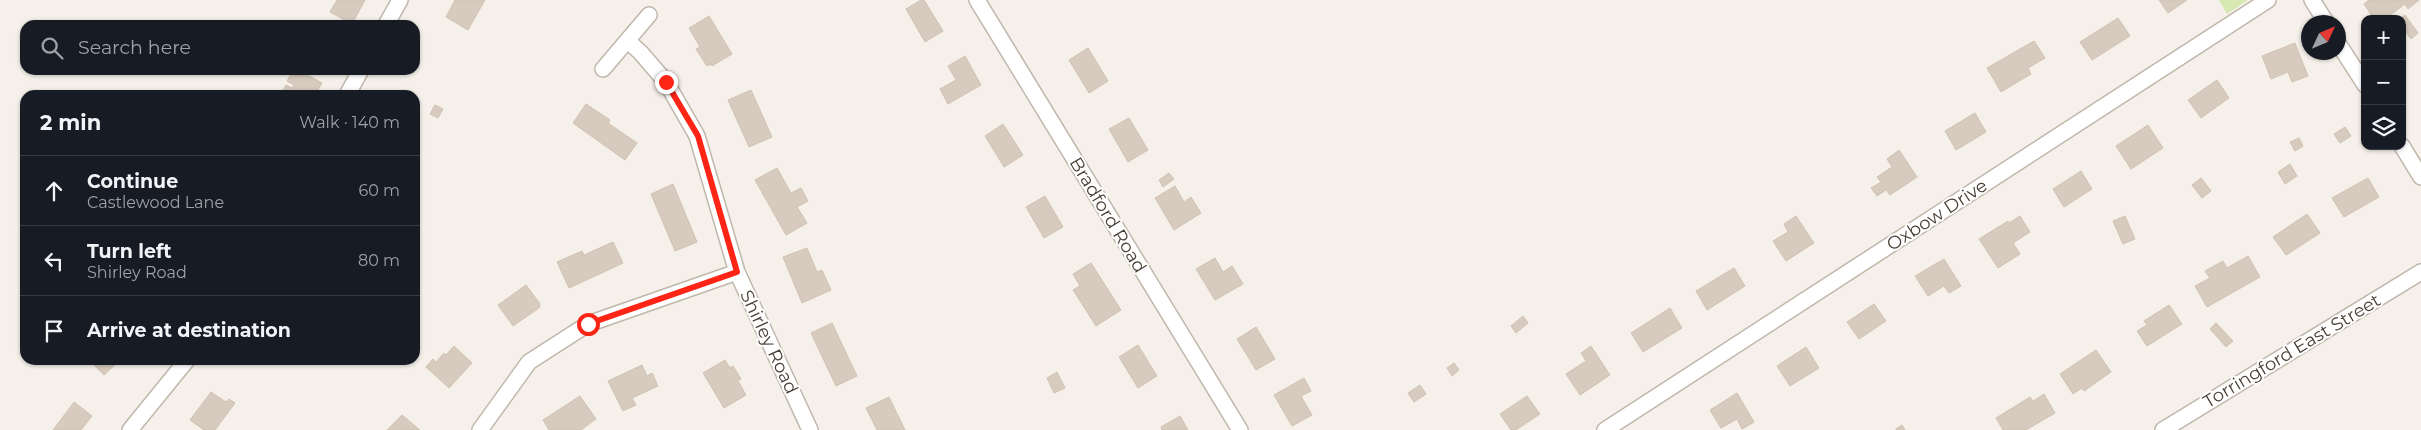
<!DOCTYPE html>
<meta charset="utf-8">
<style>
body{margin:0;font-family:Montserrat,sans-serif;background:#20242c;color:#f1f3f6}
.controls{position:absolute;right:15px;top:15px;display:grid;overflow:hidden;border-radius:10px;box-shadow:0 1px 4px #0004}
.controls button{width:45px;height:45px;display:grid;place-items:center;padding:0;border:0;border-bottom:1px solid #363941;background:#171b24;color:#f1f3f6;font:25px sans-serif}
.compass{position:absolute;left:2301px;top:15px;width:45px;height:45px;border-radius:50%;background:#171b24;box-shadow:0 1px 4px #0004;rotate:46deg}
.stop{position:absolute;width:15px;height:15px;margin:-11px;border:4px solid #fe2516;border-radius:50%;background:#fff}
.stop.end{background:#fe2516;border-color:#fff;box-shadow:0 1px 5px #0008}
.list{margin:0;padding:0;list-style:none}
h2{display:flex;justify-content:space-between;align-items:center;height:65px;margin:0;padding:0 20px;font-size:21px}
h2 small{font-size:16px;font-weight:400;color:#9ea1a6}
.list li{display:grid;grid-template-columns:32px 1fr auto;gap:15px;align-items:center;box-sizing:border-box;height:70px;padding:0 20px;border-top:1px solid #363941}
.list b{display:block;font-size:19px;white-space:nowrap}
.list p{margin:0;font-size:16px;white-space:nowrap;color:#9ea1a6}
.list em{font-size:16px;font-style:normal;color:#9ea1a6}
.icon{flex:none;width:28px;height:28px;fill:none;stroke:currentColor;stroke-width:2;stroke-linecap:round;stroke-linejoin:round}
.map{position:relative;flex:none;width:2421px;height:430px;overflow:hidden}
.search{position:absolute;background:#171b24;box-shadow:0 1px 4px #0004;left:20px;top:20px;width:400px;height:55px;display:flex;align-items:center;gap:12px;box-sizing:border-box;padding:0 18px;border-radius:15px;color:#9ea1a6;font-size:19px}
.panel{position:absolute;background:#171b24;box-shadow:0 1px 4px #0004;left:20px;top:90px;width:400px;height:275px;border-radius:15px}
.map>svg:first-child{display:block}
.green{fill:#d5e9b1}
.building{fill:#d6cbbe;stroke:#d1c2b1}
.lines{fill:none;stroke-linecap:round;stroke-linejoin:round}
.minor-casing{stroke:#c0b7ab;stroke-width:18}
.minor{stroke:#fff;stroke-width:15}
.route{stroke:#fe2516;stroke-width:6}
.labels{text-anchor:middle;dominant-baseline:central;stroke-width:4;stroke-linejoin:round;paint-order:stroke}
.street-label{font-size:18px;fill:#484037;stroke:#fff}
</style>
<div class="map">
<svg width="2421" height="430" viewBox="0 0 2421 430">
<rect width="100%" height="100%" fill="#f5f0e9"/>
<path class="green" d="M2219,0H2248L2227,14Z"/>
<path class="building" d="M337,0H365L352,24L330,12Z
M455,0H485L468,30L446,17Z
M921,0H924L943,31L925,42L906,9Z
M2159,0H2187L2168,13Z
M2369,0H2419L2408,9L2405,4L2385,19H2374L2364,4Z
M2405,15L2418,33L2411,39L2402,27V19H2399Z
M709,16L732,54L712,66L711,64L707,66L696,49L700,47L689,28Z
M2118,18L2130,36L2092,60L2080,42Z
M2034,41L2045,58L2028,68L2031,74L2001,92L1987,68Z
M2295,43L2308,76L2292,82L2288,72L2271,79L2262,56Z
M1088,48L1108,81L1089,93L1069,60Z
M965,56L981,85L948,104L940,89L956,80L948,66Z
M292,72L299,76L302,72L322,83L315,95H288L282,92L286,85L292,88L294,85L287,81Z
M2217,80L2229,98L2201,118L2188,100Z
M751,90L772,137L749,147L728,100Z
M586,104L610,120L608,123L637,143L625,160L573,123Z
M435,105L443,109L438,118L430,114Z
M1975,113L1986,132L1956,150L1945,131Z
M1129,118L1148,150L1128,162L1109,129Z
M1003,124L1023,155L1004,167L985,136Z
M2148,125L2163,148L2131,169L2116,146Z
M2345,127L2351,136L2340,143L2334,134Z
M2299,138L2303,146L2295,151L2290,142Z
M1899,150L1917,177L1890,195L1886,190L1877,196L1871,188L1881,182L1877,177L1892,167L1887,159Z
M2290,164L2297,176L2285,184L2278,172Z
M777,168L791,193L801,188L808,201L797,207L807,223L786,235L755,180Z
M2081,171L2092,189L2064,207L2053,189Z
M1169,173L1174,179L1163,187L1159,180Z
M2201,178L2211,191L2202,198L2192,185Z
M2368,178L2379,197L2344,217L2332,198Z
M673,184L697,242L675,251L651,194Z
M1175,186L1184,202L1191,197L1201,213L1174,230L1155,198Z
M1045,196L1063,227L1044,238L1026,207Z
M2307,214L2320,233L2286,255L2273,237Z
M1796,216L1814,243L1786,261L1773,241L1788,232L1784,224Z
M2020,216L2030,232L2013,243L2020,254L1998,268L1979,239L2008,221L2009,223Z
M2125,216L2135,239L2123,244L2113,221Z
M613,242L623,263L569,288L557,262L582,251L584,255Z
M807,248L817,272L822,270L831,290L802,303L783,257Z
M2248,256L2260,277L2207,307L2195,286L2210,278L2205,271L2223,261L2227,268Z
M1215,258L1223,272L1232,266L1243,284L1215,300L1196,269Z
M1944,259L1961,286L1949,293L1944,286L1928,296L1915,276Z
M1091,263L1121,310L1096,326L1073,290L1080,286L1073,274Z
M1734,268L1745,286L1707,310L1696,291Z
M526,285L540,304L539,308L513,326L498,305Z
M1874,304L1886,321L1859,339L1847,322Z
M2169,305L2182,324L2147,346L2137,331L2147,325L2144,321Z
M1670,308L1682,328L1643,352L1631,333Z
M1523,316L1528,323L1516,333L1511,326Z
M832,323L857,376L836,386L811,333Z
M2216,323L2233,341L2226,347L2210,329Z
M1256,327L1275,359L1256,370L1237,339Z
M1138,345L1157,376L1138,388L1119,357Z
M454,346L472,363L449,388L426,367L433,359L436,362L444,353L446,355Z
M1591,346L1610,375L1580,395L1566,374L1586,361L1581,353Z
M1806,347L1819,368L1790,386L1777,366Z
M2096,350L2111,372L2084,391L2082,388L2073,394L2060,374Z
M89,360H120L104,375Z
M725,360L730,368L733,366L741,379L738,381L746,395L724,408L703,373Z
M1454,363L1459,370L1452,376L1447,368Z
M642,365L647,376L652,373L658,386L632,398L636,405L623,411L608,381Z
M1057,372L1065,388L1054,393L1047,378Z
M1304,378L1311,391L1301,396L1312,415L1292,426L1274,395Z
M1420,385L1426,394L1414,402L1408,393Z
M211,392L226,402L229,399L235,403L215,430H204L190,420Z
M1737,393L1754,422L1742,429L1737,419L1721,428L1710,410Z
M2044,394L2055,413L2026,430H2003L1996,418L2030,397L2033,401Z
M580,396L596,419L581,430H549L543,420Z
M1527,396L1540,414L1516,430H1511L1500,414Z
M889,397L905,430H877L866,408Z
M74,402L92,416L81,430H53Z
M402,415L420,430H387Z
M1180,416L1188,430H1162L1161,427Z
M1902,425L1905,430H1896V429Z"/>
<g class="lines">
<g class="minor-casing">
<path id="minor" d="M977,0L1240,430
M2312,0L2326,22
M386,25L400,0
M628,41L641,53L666,82L697,136L737,272L810,430
M2338,43L2365,85
M603,69L649,15
M347,95L361,70
M2402,146L2421,177
M130,430L187,360
M480,430L529,362L588,324L737,272
M1605,430L2268,0
M2163,430L2421,272"/>
</g>
<use href="#minor" class="minor"/>
</g>
<g class="lines">
<path class="route" d="M588,324L737,272L698,136L666,82"/>
</g>
<g class="labels">
<g class="street-label">
<text transform="translate(1108 215) rotate(59)">Bradford Road</text>
<text transform="translate(1937 215) rotate(-33)">Oxbow Drive</text>
<text transform="translate(769 342) rotate(65)">Shirley Road</text>
<text transform="translate(2292 351) rotate(-31)">Torringford East Street</text>
</g>
</g>
</svg>
<div class="controls">
<button>+</button>
<button>−</button>
<button><svg class="icon" aria-label="layers" viewBox="0 0 24 24"><path d="M12 4l9 5-9 5-9-5zM3 14l9 5 9-5"/></svg></button>
</div>
<svg class="compass" viewBox="-18 -18 36 36"><path d="M0-13l5 13h-10z" fill="#e53935"/><path d="M0 13l5-13h-10z" fill="#9ea1a6"/></svg>
<div class="stop" style="left:588px;top:324px"></div>
<div class="stop end" style="left:666px;top:82px"></div>
<div class="search"><svg class="icon" aria-label="search" viewBox="0 0 24 24"><circle cx="10" cy="10" r="6"/><path d="M15 15l6 6"/></svg>Search here</div>
<section class="panel">
<h2>2 min<small>Walk · 140 m</small></h2>
<ul class="list">
<li><svg class="icon" aria-label="ahead" viewBox="0 0 24 24"><path d="M12 20V5M6 11l6-6 6 6"/></svg><div><b>Continue</b><p>Castlewood Lane</p></div><em>60 m</em></li>
<li><svg class="icon" aria-label="left" viewBox="0 0 24 24"><path d="M17 20v-9H6M10 6l-5 5 5 5"/></svg><div><b>Turn left</b><p>Shirley Road</p></div><em>80 m</em></li>
<li><svg class="icon" aria-label="arrive" viewBox="0 0 24 24"><path d="M6 21V4h12l-3 4 3 4H6"/></svg><div><b>Arrive at destination</b></div></li>
</ul>
</section>
</div>
